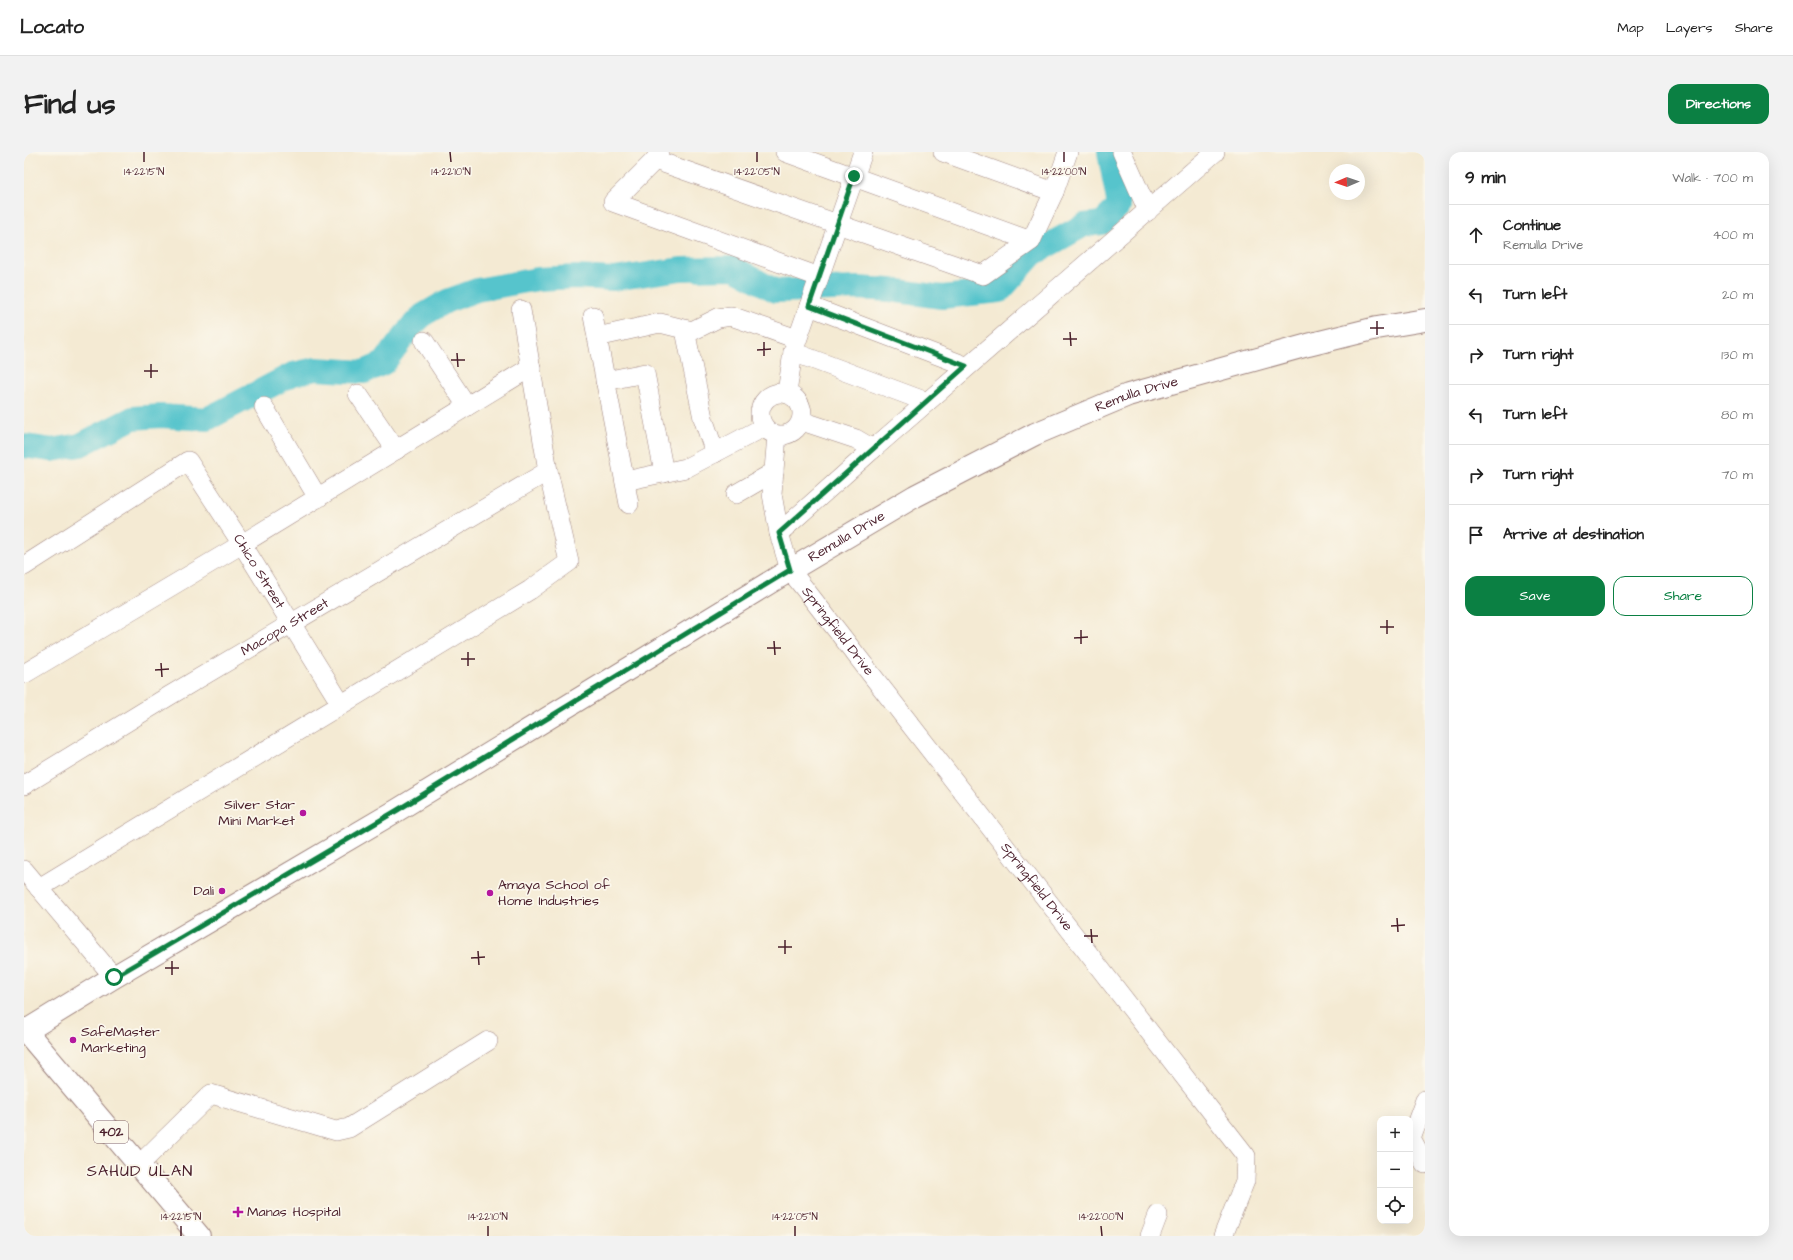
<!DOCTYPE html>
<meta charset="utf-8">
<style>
body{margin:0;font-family:"Architects Daughter",sans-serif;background:#f2f2f2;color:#222}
.controls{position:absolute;right:12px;bottom:12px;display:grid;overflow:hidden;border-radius:8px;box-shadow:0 4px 16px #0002}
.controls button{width:36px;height:36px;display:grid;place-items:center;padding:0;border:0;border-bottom:1px solid #e0e0e0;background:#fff;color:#222;font:20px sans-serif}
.compass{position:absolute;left:1305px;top:12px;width:36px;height:36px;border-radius:50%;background:#fff;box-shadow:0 4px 16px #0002;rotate:268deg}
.stop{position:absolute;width:12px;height:12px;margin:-9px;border:3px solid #0b8043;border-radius:50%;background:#fff}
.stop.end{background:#0b8043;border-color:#fff;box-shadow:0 1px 4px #0008}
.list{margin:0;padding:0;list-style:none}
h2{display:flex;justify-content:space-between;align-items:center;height:52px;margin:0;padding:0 16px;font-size:17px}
h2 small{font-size:13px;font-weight:400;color:#767676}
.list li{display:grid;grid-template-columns:26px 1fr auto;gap:12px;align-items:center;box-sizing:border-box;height:60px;padding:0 16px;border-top:1px solid #e0e0e0}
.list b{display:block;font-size:15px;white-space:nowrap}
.list p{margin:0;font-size:13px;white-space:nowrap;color:#767676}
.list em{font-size:13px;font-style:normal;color:#767676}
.actions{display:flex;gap:8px;padding:12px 16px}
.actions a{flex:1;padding:9px 0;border:1px solid #0b8043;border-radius:12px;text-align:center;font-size:14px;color:#0b8043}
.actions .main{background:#0b8043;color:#fff}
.icon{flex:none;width:22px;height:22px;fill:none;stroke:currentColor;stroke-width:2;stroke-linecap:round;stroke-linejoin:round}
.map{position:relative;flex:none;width:1401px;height:1084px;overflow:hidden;border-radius:12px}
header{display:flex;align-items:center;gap:24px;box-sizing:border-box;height:56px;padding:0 20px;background:#fff;border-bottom:1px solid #e0e0e0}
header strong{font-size:19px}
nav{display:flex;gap:22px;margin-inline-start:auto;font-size:14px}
.intro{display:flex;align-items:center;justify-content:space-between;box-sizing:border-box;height:96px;padding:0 24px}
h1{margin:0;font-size:28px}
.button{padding:10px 18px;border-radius:12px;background:#0b8043;color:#fff;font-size:14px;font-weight:700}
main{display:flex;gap:24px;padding:0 24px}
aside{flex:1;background:#fff;border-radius:12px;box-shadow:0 4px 16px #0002}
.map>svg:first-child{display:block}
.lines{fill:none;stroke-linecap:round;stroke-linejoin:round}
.river{stroke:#56c4cc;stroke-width:24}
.minor-casing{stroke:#9f847f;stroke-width:20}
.major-casing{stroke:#9f847f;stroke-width:24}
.minor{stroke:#fff;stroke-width:19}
.major{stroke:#fff;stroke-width:22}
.route{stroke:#0b8043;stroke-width:5}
.ticks{fill:none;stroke:#4a1f2b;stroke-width:1.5}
.poi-dot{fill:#b5179e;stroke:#fbf7ec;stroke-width:1.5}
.labels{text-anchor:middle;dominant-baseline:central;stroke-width:3.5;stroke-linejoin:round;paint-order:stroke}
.shield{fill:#fbf7ec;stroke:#7f6065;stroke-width:1}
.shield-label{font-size:13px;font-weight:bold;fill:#4a1f2b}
.street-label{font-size:14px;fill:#4a1f2b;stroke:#fbf7ec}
.poi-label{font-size:14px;fill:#4a1f2b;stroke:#fbf7ec;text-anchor:start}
.quarter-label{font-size:16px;letter-spacing:1px;fill:#4a1f2b;stroke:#fbf7ec}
.ticks-label{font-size:10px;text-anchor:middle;fill:#4a1f2b;stroke:#fbf7ec;stroke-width:3.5;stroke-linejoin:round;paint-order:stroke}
</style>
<header>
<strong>Locato</strong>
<nav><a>Map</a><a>Layers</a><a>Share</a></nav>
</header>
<div class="intro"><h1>Find us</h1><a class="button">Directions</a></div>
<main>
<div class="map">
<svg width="1401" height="1084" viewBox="0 0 1401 1084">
<rect width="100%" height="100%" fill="#fbf7ec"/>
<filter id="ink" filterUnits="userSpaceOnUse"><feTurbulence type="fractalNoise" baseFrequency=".025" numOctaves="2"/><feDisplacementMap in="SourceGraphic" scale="8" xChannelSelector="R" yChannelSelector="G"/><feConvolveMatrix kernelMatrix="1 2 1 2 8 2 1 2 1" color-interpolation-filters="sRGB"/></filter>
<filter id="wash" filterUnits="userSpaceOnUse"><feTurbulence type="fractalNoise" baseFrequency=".012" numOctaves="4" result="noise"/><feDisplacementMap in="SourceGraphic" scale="16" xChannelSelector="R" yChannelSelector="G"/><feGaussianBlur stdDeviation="0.9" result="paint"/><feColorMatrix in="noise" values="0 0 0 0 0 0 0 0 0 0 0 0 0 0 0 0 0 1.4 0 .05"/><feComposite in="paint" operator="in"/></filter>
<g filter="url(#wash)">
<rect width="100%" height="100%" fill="#f4ead3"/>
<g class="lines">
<path class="river" d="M0,294L28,298L56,293L109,266L137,264L183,267L269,222L292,217L340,220L360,211L387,175L399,163L423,149L453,138L514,127L552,125L590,127L657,117L710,116L752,139L834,136L866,138L918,145L976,139L1009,102L1060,73L1078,71L1095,54L1085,0"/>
</g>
</g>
<g filter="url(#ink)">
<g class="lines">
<g class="minor-casing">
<g id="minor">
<path d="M635,0L631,8L589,50L795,125"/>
<path d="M761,0L1007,89"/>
<path d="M919,0L1030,40"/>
<path d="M1098,0L1124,59"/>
<path d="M631,8L959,123L1007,89L1030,40L1044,0"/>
<path d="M785,154L942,214"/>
<path d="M569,164L605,352"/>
<path d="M661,178L679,266L691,301"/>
<path d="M573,185L636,171L668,179L694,166L707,164L773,187"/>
<path d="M400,189L443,254"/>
<path d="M769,200L903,250"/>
<path d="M581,229L621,221L640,321"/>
<circle cx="757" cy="262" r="21"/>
<path d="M763,241L769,200L839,0"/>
<path d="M334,242L372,298"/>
<path d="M240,255L294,346"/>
<path d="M778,269L832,287L849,297L1191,0"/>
<path id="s1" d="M753,283L748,342L755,381L766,418L1222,1004L1221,1029L1199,1084"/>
<path d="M601,329L662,316L740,275"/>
<path d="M712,342L750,320"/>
<path d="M755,381L849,297"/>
<path id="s2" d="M0,414L164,309L218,392L317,552"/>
<path d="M0,522L218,392L507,215"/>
<path id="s3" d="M0,633L145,544L524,319"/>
<path d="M0,718L90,825"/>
<path d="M15,736L506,438L545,410L524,319L497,158"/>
<path d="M1401,948L1387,986L1401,1012"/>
<path d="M115,1013L187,942L312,979L325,976L464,889"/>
<path d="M1126,1084L1134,1063"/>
</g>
</g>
<g class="major-casing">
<g id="major">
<path d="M0,877L175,1084"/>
<path id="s4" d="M2,879L90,825L372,659L753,426L891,344L1011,282L1104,243L1284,193L1353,176L1401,168"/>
</g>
</g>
<use href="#minor" class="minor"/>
<use href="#major" class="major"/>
</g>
</g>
<g class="lines" filter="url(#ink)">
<path class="route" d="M90,825L372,659L766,418L755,381L942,214L785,154L830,24"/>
</g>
<path class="ticks" d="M120,0V10M426,0L427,10M733,0V10M1040,0V10M1353,169V183M1346,176H1360M1046,180L1047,194M1039,187H1053M740,190V204M733,198L747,197M433,201L434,215M427,208H441M127,212V226M120,219H134M1363,468V482M1356,475H1370M1057,478V492M1050,486L1064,485M750,489L751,503M743,496H757M444,500V514M437,507H451M137,511L138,525M131,518L145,517M1373,766L1374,780M1367,774L1381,773M1067,777L1068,791M1060,784H1074M761,788V802M754,795H768M454,799L455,813M447,806L461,805M148,809V823M141,816H155M157,1074V1084M464,1074V1084M771,1074V1084M1077,1074L1078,1084"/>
<g class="poi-dot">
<circle cx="279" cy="661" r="4"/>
<circle cx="198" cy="739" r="4"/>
<circle cx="466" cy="741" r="4"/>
<circle cx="49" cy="888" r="4"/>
<path d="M212 1054h4v4h4v4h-4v4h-4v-4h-4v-4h4z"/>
</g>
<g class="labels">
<rect class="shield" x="70" y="969" width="34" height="22" rx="3"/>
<g class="shield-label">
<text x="87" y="980">402</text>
</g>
<g class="street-label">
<text stroke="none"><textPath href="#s4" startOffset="1282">Remulla Drive</textPath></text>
<text stroke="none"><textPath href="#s4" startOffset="958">Remulla Drive</textPath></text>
<text stroke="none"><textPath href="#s2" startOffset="326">Chico Street</textPath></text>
<text stroke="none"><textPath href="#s3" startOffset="305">Macopa Street</textPath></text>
<text stroke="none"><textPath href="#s1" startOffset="215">Springfield Drive</textPath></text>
<text stroke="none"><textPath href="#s1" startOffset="539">Springfield Drive</textPath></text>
</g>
<g class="poi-label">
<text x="271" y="653" text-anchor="end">Silver Star<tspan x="271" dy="16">Mini Market</tspan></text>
<text x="474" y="733">Amaya School of<tspan x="474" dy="16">Home Industries</tspan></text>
<text x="190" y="739" text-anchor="end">Dali</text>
<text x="57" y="880">SafeMaster<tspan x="57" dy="16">Marketing</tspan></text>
<text x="223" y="1060">Manas Hospital</text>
</g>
<g class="quarter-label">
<text x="116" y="1019">SAHUD ULAN</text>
</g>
</g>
<g class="ticks-label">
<text x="120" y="23">14°22'15"N</text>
<text x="427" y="23">14°22'10"N</text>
<text x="733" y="23">14°22'05"N</text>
<text x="1040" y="23">14°22'00"N</text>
<text x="157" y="1068">14°22'15"N</text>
<text x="464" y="1068">14°22'10"N</text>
<text x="771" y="1068">14°22'05"N</text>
<text x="1077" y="1068">14°22'00"N</text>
</g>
</svg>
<div class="controls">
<button>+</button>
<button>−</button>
<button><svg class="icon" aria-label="locate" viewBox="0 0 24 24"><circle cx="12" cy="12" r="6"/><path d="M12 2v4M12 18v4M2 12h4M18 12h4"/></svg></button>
</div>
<svg class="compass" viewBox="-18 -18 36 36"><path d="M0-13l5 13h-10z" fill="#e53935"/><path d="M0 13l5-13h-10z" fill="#767676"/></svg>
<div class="stop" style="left:90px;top:825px"></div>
<div class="stop end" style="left:830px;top:24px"></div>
</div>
<aside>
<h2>9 min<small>Walk · 700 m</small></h2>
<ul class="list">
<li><svg class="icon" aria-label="ahead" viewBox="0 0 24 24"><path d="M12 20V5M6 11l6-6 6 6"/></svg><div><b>Continue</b><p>Remulla Drive</p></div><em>400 m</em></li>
<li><svg class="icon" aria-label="left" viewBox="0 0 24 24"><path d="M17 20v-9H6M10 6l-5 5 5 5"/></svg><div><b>Turn left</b></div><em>20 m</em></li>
<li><svg class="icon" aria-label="right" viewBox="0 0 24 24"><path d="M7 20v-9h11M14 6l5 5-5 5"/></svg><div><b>Turn right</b></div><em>130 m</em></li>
<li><svg class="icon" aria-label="left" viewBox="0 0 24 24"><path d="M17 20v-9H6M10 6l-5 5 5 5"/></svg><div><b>Turn left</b></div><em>80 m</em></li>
<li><svg class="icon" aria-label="right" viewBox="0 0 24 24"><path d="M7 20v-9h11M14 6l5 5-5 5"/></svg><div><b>Turn right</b></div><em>70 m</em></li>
<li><svg class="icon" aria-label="arrive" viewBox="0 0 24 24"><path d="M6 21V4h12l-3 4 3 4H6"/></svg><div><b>Arrive at destination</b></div></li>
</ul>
<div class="actions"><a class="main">Save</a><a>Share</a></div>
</aside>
</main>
